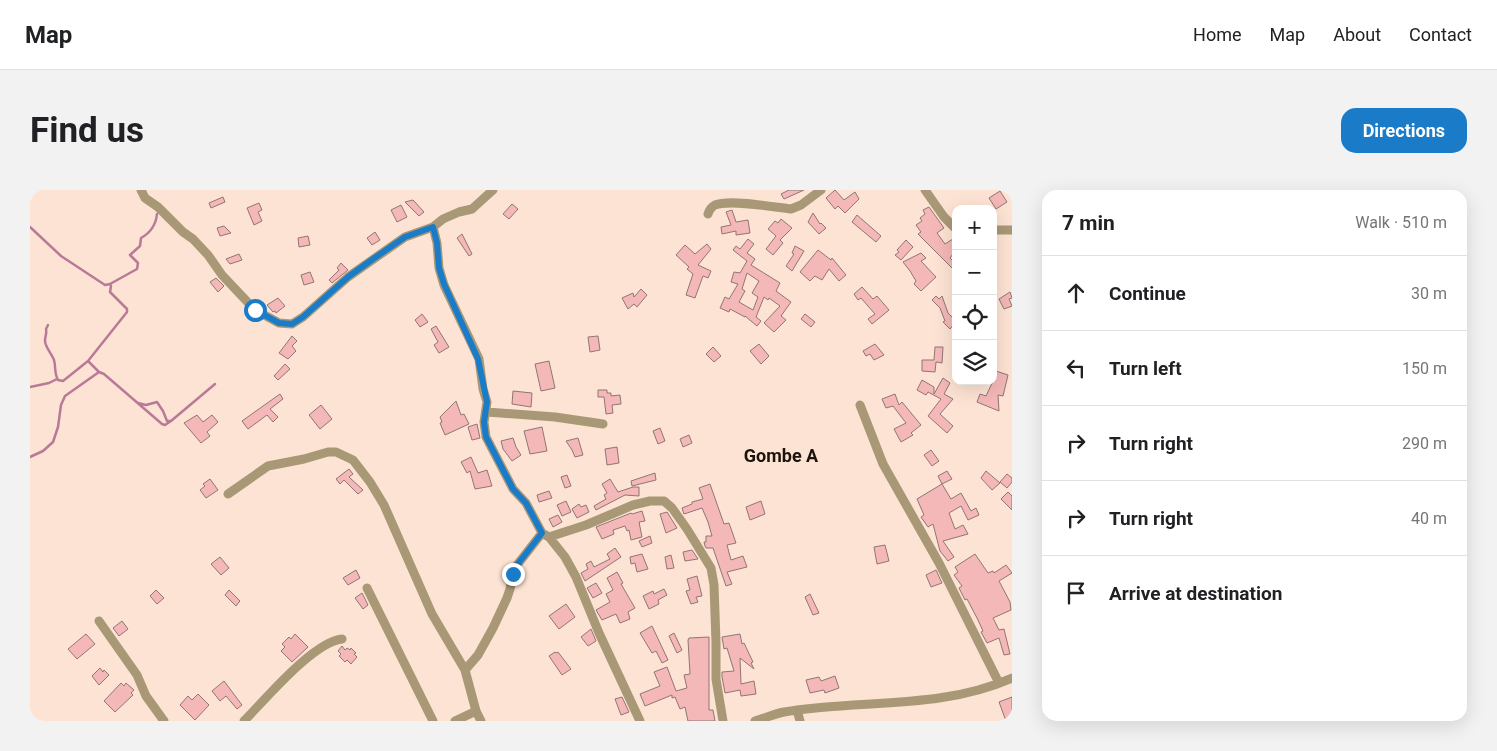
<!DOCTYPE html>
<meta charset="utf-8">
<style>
body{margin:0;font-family:Roboto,sans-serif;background:#f2f2f2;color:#202124}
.controls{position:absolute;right:15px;top:15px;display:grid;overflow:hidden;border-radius:10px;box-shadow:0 5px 20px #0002}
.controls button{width:45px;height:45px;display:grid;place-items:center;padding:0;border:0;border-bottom:1px solid #e0e0e0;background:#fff;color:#202124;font:25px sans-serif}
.stop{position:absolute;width:15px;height:15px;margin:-11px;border:4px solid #1a7cc8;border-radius:50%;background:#fff}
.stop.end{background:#1a7cc8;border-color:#fff;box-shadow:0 1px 5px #0008}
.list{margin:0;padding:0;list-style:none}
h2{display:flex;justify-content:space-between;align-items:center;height:65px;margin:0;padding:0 20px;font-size:21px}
h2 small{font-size:16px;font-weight:400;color:#757577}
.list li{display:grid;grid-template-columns:32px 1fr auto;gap:15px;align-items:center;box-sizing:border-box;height:75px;padding:0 20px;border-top:1px solid #e0e0e0}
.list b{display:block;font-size:19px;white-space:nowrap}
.list em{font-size:16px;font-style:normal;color:#757577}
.icon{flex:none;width:28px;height:28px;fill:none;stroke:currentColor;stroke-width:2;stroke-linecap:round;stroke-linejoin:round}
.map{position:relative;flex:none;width:982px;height:531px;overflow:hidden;border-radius:15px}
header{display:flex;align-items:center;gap:30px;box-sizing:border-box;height:70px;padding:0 25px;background:#fff;border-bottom:1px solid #e0e0e0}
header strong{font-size:24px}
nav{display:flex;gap:28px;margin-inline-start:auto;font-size:18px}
.intro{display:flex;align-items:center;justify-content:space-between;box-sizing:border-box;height:120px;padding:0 30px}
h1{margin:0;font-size:35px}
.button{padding:12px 22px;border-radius:15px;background:#1a7cc8;color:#fff;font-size:18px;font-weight:700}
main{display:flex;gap:30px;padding:0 30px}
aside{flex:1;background:#fff;border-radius:15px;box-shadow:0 5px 20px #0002}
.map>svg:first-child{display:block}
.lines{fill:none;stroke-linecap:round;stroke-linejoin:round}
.stream{stroke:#b87a98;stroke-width:2.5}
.building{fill:#f3b8b7;stroke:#917575;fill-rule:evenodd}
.minor{stroke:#a89876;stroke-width:9}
.route{stroke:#1a7cc8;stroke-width:6}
.labels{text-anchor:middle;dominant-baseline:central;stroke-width:4;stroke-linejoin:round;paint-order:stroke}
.quarter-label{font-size:18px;font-weight:bold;fill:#1b130d;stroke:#fde3d3}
</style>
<header>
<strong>Map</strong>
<nav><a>Home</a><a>Map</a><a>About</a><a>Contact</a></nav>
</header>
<div class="intro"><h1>Find us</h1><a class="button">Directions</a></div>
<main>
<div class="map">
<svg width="982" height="531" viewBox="0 0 982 531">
<rect width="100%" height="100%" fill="#fde3d3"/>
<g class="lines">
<path class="stream" d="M0,37L31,66L75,95L80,94L81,96L80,102L97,119V122L58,171L33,191L28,190C24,183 26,177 24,170C22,164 15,157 15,151C15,146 17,144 16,139L18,135
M80,94L107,79L108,73L100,65L110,56L111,48C120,43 126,34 127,24
M58,171L69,182L74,184L132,234L135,235L141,231
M0,197L19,193L27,189
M108,213L116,215L127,212L133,221L137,231H141L185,194
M0,267L13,261L23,252L28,237L31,215L35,206L69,182"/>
</g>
<path class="building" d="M759,0H774L754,9L751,4Z
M805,0L814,10L825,2L829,9L815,23L808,16L805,19L796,8Z
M970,1L977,12L966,19L959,8Z
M193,7L195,12L181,18L179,13Z
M383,10L394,22L389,26L375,12Z
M229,13L232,20L228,22L232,31L224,35L217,18Z
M482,14L488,19L479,29L473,24Z
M371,15L377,27L367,32L361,20Z
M899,17L914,38L907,43L915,54L926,47V60L920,68L926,74V82L888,44L891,42L886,35L892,31L890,28L895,24L893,20Z
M702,20L706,32L718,30L720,43L706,45V41L692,44L691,37L701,35L696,22Z
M783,23L790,34L791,33L796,38L789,44L778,32Z
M827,25L851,46L846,52L822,32Z
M751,29L762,38L750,50L753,53L743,65L736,59L746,46L738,39L745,31L748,33Z
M194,36L201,43L190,46L187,38Z
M345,42L350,50L342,55L337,48Z
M432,44L442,64L439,66L427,48Z
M278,46L280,55L269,57L268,48Z
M718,49L724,54L717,63L725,69L721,75L750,93L746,101L761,112L751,126L756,130L744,142L734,133L750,116L739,108L738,110L734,107L726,127L731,131L727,136L715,126V127L700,119L699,122L690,118L695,107L699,109L708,94L701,92L704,82L710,83L717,71L703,60L706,56L710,59ZM717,83L729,91L722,103L728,107L723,120L709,112L715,101L712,99Z
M876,50L883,57L871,70L865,65L869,62L867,60Z
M677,54L681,59L668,75L681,81L678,88L673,86L665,108L656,105L663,84L657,79L659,77L646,65L655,55L665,64Z
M765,56L774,61L762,81L756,76L764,64L762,63Z
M788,60L801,70L802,68L816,85L809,91L799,79L792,90L785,86L780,91L770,82Z
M891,63L896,68L891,71L906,87L891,101L884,94L886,91L880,81L873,72Z
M209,64L212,70L200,74L196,69Z
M311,73L318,80L302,93L299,90L309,80L307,78Z
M280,82L284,92L274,95L271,85Z
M186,88L194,96L188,102L180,92Z
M832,97L843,109L847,106L859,120L842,134L838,129L845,124L831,108L828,110L824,104Z
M611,99L617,105L607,117L604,114L598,119L592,108L603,103L604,107Z
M980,102L982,108L979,109L982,116L974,119L969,109Z
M906,106L909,109L912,106L918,123L926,131L920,139L913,132L915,131L910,118L902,110Z
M248,108L255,116L246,123L245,121L243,122L237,115Z
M392,124L398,132L390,137L385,130Z
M775,124L785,132L781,137L771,129Z
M406,136L419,157L409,163L404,155L408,152L401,139Z
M262,146L267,151L262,156L266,161L258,169L249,163Z
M568,146L570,160L560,162L558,147Z
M729,154L739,166L731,174L720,161Z
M845,154L854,165L844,170L840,164L836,166L833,161Z
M683,157L691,166L684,172L676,164Z
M905,157H913L912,173L906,172L905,182L892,181V170H904Z
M519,171L525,198L511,201L505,174Z
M255,174L260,179L248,190L244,186Z
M966,181L978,185L973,206L968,205L969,221L947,212L950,204L956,206L963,191Z
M913,188L920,193L914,204L923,209L910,224L923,236L917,243L898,226L911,209L898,202L896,205L887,200L892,190L904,197V204Z
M568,200H577V203H581V206L590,205L591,214L582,215L583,223L576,224L574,207H568Z
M483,201L502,203L501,217L482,214Z
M250,204L253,209L240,219L248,227L243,232L237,225L218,239L212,231Z
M865,204L869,215L872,212L891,235L881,243L883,245L871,252L864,239L876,233L863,216L856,218L852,209Z
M426,211L431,225L434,224L439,234L415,245L410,233L412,232L410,227Z
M291,215L302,229L290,239L279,225Z
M167,225L173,232L182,225L188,232L177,242L180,246L171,253L154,233Z
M447,234L450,248L442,250L438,237Z
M512,237L517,261L500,264L494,241Z
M630,238L635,251L628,254L623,241Z
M659,245L662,253L653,257L650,249Z
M483,248L486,257L491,265L482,271L473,259L471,251Z
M548,248L553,265L545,267L542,260L536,251Z
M587,257L589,273L577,275L575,259Z
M901,260L909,271L902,276L894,265Z
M441,267L448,283L457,280L462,296L445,299L440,281L437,283L431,272Z
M319,279L323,284L319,287L333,300L328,304L314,290L310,294L306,289Z
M917,281L922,289L912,294L908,286Z
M956,281L970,293L962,300L951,288Z
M625,283L626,290L602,296L601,291Z
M977,284L982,288V292L977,298L970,292Z
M537,285L541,296L535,298L531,287Z
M180,289L188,300L176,308L170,300L175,296L173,294Z
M580,289L588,302L603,297H609V306L595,305L566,320L564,316L576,309L574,305L577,303L572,294Z
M680,294L694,334L699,333L706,353L697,355L701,370L713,366L717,377L697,382L702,394L696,396L683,358H676L675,356L674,352H676V346H682L678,332L672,318L654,324L652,318L662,314V312L673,309L669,298Z
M912,294L921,309L931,303L941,321L946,318L949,325L938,330L931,316L919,323L925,339L933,335L938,344L913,351L924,367L918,371L910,361L903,334L898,337L891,327L894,325L887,309Z
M519,301L522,308L509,312L507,305Z
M978,302L982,306V320L971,309Z
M536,311L541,322L532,326L527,315Z
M731,311L735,324L720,330L716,317Z
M549,314L551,317L556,315L559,322L547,328L542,319Z
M612,321L615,331L609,332L612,347L601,350L599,340L597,341L595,336L583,340L584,344L572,349L566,337L601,323L602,324Z
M637,322L647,338L636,343L630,324Z
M528,325L532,332L523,337L519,329Z
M620,346L622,353L612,357L609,351Z
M855,355L859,371L847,374L844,357Z
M585,358L591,367L555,391L551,383L558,379L556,374L561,371L564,377L580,369L577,364Z
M662,360L668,369L655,371L653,362Z
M612,364L618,379L607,382L605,373L601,374L600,367Z
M945,364L958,383L963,381L964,383L976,375L982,383L969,391L980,412L981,420L963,428L969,440L974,439L980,464L974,465L969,448L957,453L951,442L953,441L947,428L937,409L935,410L929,398L932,396L924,385L928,382L925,377Z
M641,365L644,378L637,379L635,367Z
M190,367L199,378L191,385L181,374Z
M326,380L330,388L318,395L313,388Z
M906,380L912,393L901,397L896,385Z
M587,382L593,393L591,394L605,418L598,422L600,429L590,433L586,424L572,430L566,420L580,412L576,404L583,400L577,388Z
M667,386L672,406L666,407L668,412L661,414L656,401L660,400L657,389Z
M566,393L572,403L563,408L557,398Z
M634,399L637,405L628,410L629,414L619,419L613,406L623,401L624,404Z
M126,400L134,408L127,414L120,406Z
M199,400L210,411L206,416L195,405Z
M332,403L338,415L333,419L325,408Z
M780,404L789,423L783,425L775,407Z
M536,414L545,427L529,439L519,426Z
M92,431L98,439L89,446L83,438Z
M622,436L638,470L632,473L626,461L622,463L610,443Z
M561,439L566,451L558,456L551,447Z
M644,443L652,460L647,463L639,446Z
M56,444L65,454L47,469L38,459Z
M265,444L278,457L262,472L251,461L255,457L252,454L259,447L261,449Z
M710,444L712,454L714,453L723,472L721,473L724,479L710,468L711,494L724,491L726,504L711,506L710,500L695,503L692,487V482L704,481L697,458L694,459L692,447Z
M679,447V520H683L685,531H658L655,517L650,519L645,507L642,508V505L615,516L610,504L630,496L624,482L637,477L646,501L657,498L654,485L660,484L658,450L659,448Z
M312,456L315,460L317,458L320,460L321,458L326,463L324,464L327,467L321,474L317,470L315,472L309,466L311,464L308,461Z
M525,462L526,463L528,462L541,479L532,485L519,466Z
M70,478L73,482L74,480L79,485L69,495L62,486Z
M805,486L809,498L795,503L794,500L780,503L776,490L789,487L791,491Z
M194,491L212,515L207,519L196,506L190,511L182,501Z
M91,493L94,496L96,493L104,500L101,503L103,505L85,522L74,511Z
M168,504L179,515L165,530L150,515L158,506L162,510Z
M592,507L599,522L591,525L585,509Z
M982,507V531H976L969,512Z"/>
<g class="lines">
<path class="minor" d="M111,0L115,8L128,17L153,42L163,49L178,65L192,85L225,120L249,133L262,134L273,127L318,87L375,47L403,37L413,29L429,22L442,19L463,0
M895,0L914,27L926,39
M678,24C679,21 681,17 685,15C700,9 743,17 761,19L771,15L791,0
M403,37L407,53L409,78L414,95L449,169L453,199L457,212L454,232L456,247L483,299L496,313L512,343L519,347L535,367L546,387L569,443L610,531
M963,40H982
M830,215L853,274L909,373L969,493
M457,222L525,227L573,234
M198,304L238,276L274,269L298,262H306L323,270L340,292L354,315L402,424L435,480L446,521L451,531
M519,347L556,335L603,315L620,311H634L642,318L657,339L681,378L684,395L686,452V489L693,531
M337,398L403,531
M69,431L107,485L116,506L134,531
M435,480L448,465L463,438L477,408L480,399L483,384L487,375L512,343
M767,520L770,531
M214,531C235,510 283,452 312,449
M425,531L446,521
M725,531C735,528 744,524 754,522C830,509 910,520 982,488"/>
</g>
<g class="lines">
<path class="route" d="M225,120L249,133L262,134L273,127L318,87L343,69L375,47L403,37L407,53L409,78L414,94L448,169L457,212L454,232L456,247L483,299L496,313L512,343L487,375L483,384"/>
</g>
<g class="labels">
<g class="quarter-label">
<text x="751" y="265">Gombe A</text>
</g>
</g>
</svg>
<div class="controls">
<button>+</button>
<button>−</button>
<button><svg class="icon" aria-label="locate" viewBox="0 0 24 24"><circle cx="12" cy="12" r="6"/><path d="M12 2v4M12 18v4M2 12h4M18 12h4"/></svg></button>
<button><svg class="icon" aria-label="layers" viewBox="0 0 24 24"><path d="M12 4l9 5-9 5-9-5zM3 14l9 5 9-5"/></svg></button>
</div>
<div class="stop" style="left:225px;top:120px"></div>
<div class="stop end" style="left:483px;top:384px"></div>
</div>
<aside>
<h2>7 min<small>Walk · 510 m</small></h2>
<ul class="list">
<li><svg class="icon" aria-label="ahead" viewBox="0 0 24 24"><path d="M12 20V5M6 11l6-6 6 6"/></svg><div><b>Continue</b></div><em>30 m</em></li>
<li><svg class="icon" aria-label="left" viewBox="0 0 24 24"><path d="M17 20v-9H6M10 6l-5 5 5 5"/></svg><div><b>Turn left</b></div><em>150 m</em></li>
<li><svg class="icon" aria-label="right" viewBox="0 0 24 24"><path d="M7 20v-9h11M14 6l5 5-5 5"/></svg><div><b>Turn right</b></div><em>290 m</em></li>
<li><svg class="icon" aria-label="right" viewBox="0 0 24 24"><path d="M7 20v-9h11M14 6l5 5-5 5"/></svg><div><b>Turn right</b></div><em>40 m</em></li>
<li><svg class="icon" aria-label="arrive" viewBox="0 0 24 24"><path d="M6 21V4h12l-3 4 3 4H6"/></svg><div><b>Arrive at destination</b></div></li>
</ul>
</aside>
</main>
